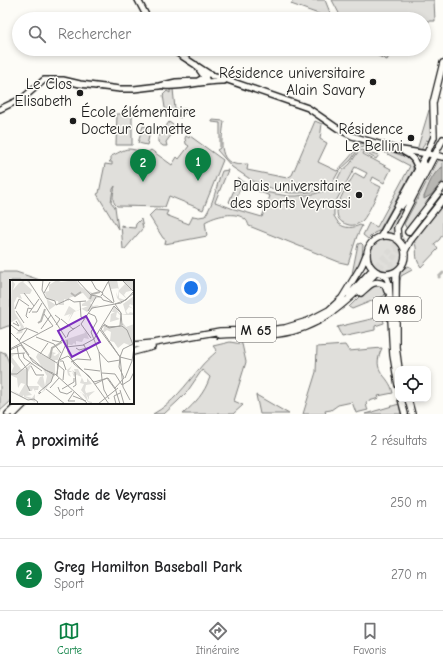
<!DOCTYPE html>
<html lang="fr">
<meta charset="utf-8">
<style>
body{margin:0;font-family:"Comic Neue",sans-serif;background:#f6f6f6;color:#202124}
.controls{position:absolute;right:12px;bottom:12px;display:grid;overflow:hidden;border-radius:8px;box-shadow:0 2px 6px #0003}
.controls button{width:36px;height:36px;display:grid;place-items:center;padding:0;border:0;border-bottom:1px solid #e0e0e0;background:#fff;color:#202124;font:20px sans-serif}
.you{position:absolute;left:191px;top:288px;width:14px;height:14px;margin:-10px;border:3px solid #fff;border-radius:50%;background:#1a73e8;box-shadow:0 0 0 6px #1a73e833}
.badge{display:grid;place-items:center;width:26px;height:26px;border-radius:50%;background:#0b8043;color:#fff;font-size:13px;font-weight:700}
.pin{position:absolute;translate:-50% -33px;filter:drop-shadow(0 1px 2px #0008)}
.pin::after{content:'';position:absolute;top:21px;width:14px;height:12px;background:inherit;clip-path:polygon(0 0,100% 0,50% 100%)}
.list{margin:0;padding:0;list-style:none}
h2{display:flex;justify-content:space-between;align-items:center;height:52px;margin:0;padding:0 16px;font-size:17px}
h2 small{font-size:13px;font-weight:400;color:#757577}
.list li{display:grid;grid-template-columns:26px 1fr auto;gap:12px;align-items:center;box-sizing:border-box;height:72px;padding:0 16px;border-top:1px solid #e0e0e0}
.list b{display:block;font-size:15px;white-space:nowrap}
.list p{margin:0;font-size:13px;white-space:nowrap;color:#757577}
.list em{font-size:13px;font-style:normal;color:#757577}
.icon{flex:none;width:22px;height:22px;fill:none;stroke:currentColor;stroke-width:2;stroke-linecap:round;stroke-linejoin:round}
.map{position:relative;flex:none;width:443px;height:414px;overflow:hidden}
.search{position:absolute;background:#fff;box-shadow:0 2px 6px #0003;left:12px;right:12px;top:12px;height:44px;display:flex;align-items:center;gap:10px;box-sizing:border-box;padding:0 14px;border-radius:22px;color:#757577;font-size:15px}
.sheet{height:196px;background:#fff}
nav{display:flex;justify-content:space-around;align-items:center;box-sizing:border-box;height:56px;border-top:1px solid #e0e0e0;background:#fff;font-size:11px;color:#757577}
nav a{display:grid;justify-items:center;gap:2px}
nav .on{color:#0b8043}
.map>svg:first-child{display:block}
.green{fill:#e0dfdb;stroke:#7e7e7c}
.water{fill:#b7b6b2;stroke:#797876}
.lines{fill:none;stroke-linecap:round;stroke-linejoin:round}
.canal{stroke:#b7b6b2;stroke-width:3}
.primary-tunnel{stroke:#dbdad6;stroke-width:5.5;stroke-dasharray:5.5 3;stroke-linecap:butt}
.secondary-casing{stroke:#1c1c1c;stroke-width:8}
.primary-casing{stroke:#1c1c1c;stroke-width:8}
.secondary{stroke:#fdfcf7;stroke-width:5}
.primary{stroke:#fdfcf7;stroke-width:5.5}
.poi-dot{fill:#1c1c1c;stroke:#fdfcf7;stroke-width:1.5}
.labels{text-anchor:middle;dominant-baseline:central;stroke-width:3;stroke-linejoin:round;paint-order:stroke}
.shield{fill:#fdfcf7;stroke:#605f5e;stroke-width:1}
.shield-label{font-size:14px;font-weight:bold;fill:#1c1c1c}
.poi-label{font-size:15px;fill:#1c1c1c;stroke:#fdfcf7;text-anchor:end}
.inset-river{fill:none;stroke:#b7b6b2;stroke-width:2}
.inset-road{fill:none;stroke:#a3a29f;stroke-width:1}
.view{fill:#7b2cbf;fill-opacity:0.15;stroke:#7b2cbf;stroke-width:2}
.inset-edge{fill:none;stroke:#1c1c1c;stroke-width:2}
</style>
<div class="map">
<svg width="443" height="414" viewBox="0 0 443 414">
<rect width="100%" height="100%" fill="#fdfcf7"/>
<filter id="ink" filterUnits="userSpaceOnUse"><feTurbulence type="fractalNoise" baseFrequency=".025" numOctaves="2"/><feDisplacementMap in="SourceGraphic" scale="8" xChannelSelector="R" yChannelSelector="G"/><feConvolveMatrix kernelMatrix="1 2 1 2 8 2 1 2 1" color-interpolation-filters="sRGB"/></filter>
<g filter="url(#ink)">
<path class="green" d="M294,0H325L331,15L329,18L324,16L291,4Z
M332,0H434L435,21H424V19H342Z
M363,49H393L387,60Z
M173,89L175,109H187V111L180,118L165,108L163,95L167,91L170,93V90Z
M429,110L431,111C430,120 433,133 429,141L426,140L421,151L417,150Z
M117,114H132V145H116Z
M212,120L224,121C223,133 216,160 235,164C239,165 244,164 248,164L247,170L287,178L292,175L315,121L322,124L320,139L327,143L318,162L337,171L349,158L361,143L376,148L375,150L364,147L359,148L351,160L339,171L331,185L327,188L312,192L300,193H290L276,190L253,181L232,167L217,150L220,148V123L212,122Z
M169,122L173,125L177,133L172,134L166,142L167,146H163L158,142V138Z
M143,126L151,128L147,145L138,143Z
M186,136L189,138L190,136L223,160L203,210L169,196L165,207L117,206C110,201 114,192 115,186L113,189L111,202L115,207L118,229L97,194L99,193L105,164L112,165V162H109L111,160V156C117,154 123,149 129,149C137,149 145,156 151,150L172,165L177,157L179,159L189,146L186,144L185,138Z
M384,149L409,158L413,162V170L379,231L374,233L368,239L363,235L369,223L377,227L410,166L382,151Z
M361,150L379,155L376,159L364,152L363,154L391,169L384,183L373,177L371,182L381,187C376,196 368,214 363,220C359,224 354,226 349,225C322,219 348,186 355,173L364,178L367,173L355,167L336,201L334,206V216L339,224C346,229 353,228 360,225L362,226L357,236L348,264L339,262L249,226C248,224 248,222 246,220C236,210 215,216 205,222L207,236L165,244L166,240L163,238L149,216L155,210L168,211L166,215L189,224L193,216L199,217L205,216C214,203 216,186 222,171L228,170L215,202L231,208L262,217L270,196L258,191L288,196H297L314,194L327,190L334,186L341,172L350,164L358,152Z
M439,159L443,160V167L438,170L424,197L433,193L443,181V184L407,229L404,224Z
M239,178L245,183L243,187L241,186L234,204L229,202Z
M409,200L395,235L386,232L396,216Z
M443,203V234L439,240L434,244L438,249L421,267C413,256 419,252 414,240Z
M141,219L143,228L125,249H123L121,225L124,226V227L135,228L136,224Z
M370 255a16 16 0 1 1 32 0a16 16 0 1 1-32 0Z
M361,243L363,245L362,260L353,275L352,274L358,244Z
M408,266L412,268V270L401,276L400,281L398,337V277L402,270Z
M0,272H16L43,281H11V326H8L0,329Z
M376,284L383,286L386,292L384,296L352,309L349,307L371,285Z
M380,317L383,318L384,323L375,326V330L342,337L337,327Z
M230,342L242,344L246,362L234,401L243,405L233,414H183C196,402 204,394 210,377L202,370L187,392L178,401L164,414H153C173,403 185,386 199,369C204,362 211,357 217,351L213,346Z
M345,345L349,351L382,348C370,374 389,373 393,393L378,396L379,398L366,402L367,408L368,410L356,413L352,402L338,405L331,410L325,411L326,414H303L316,372L317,347Z
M0,351L5,353L11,367V401L0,411Z
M256,395L258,396L289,414H260Z
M399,404L401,414H365Z"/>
<path class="water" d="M443,167V181L431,195L424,199V197C428,187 433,171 443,167Z"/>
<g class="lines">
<path class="canal" d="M439,277L443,273"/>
<path class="primary-tunnel" d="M425,165L433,156L443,152
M370,272L408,232
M374,275L388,259
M392,276L391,262L400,247"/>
<g class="secondary-casing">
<path id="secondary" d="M138,0L148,19
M171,49L211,75
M196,65L206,79
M212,76H216L308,108L337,128L352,136L396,149L434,155
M164,86C185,88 203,80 224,81
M0,109L23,98L44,80H63L80,84L120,89H134L159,86L176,82L198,81L205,77L207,74H211
M404,152C413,156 415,161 418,169"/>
</g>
<g class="primary-casing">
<path id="primary" d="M434,155L443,157
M401,206L406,200L425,165
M408,232L443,187
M367 255a19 19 0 1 1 38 0a19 19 0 1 1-38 0Z
M381,236L427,153L434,137L433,103L443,63
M398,240L397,228L399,224L443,139
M405,251L410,241L443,199
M397,271L396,276V347L399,369
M382,274L387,278L389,284L393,355L398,385
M361,293C368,287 374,278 385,285L387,291
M349,295L370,272
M219,335C239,333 259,336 278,334C319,329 346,303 374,275
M133,345L154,343L220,331L269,330L285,328L308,321L329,310L342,298L362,265L366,255
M133,352L152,347
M401,399L405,414
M408,399L412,414
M8,414L20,403
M14,414L25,403"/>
</g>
<use href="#secondary" class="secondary"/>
<use href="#primary" class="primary"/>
</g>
</g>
<g class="poi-dot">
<circle cx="373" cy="82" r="4"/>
<circle cx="80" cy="93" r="4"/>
<circle cx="73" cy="121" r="4"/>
<circle cx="411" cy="138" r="4"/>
<circle cx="359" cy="195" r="4"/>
</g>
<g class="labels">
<g class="shield">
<rect x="373" y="297" width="48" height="24" rx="3"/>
<rect x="236" y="318" width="40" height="24" rx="3"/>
</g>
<g class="shield-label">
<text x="397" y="309">M 986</text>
<text x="256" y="330">M 65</text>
</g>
<g class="poi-label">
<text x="365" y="73">Résidence universitaire<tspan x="365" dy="17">Alain Savary</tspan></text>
<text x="72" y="84">Le Clos<tspan x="72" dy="17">Elisabeth</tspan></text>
<text x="81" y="112" text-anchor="start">École élémentaire<tspan x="81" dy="17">Docteur Calmette</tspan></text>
<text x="403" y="129">Résidence<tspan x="403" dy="17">Le Bellini</tspan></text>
<text x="351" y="186">Palais universitaire<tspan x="351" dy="17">des sports Veyrassi</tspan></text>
</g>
</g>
<g transform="translate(10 280)">
<rect width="124" height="124" fill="#fdfcf7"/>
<path d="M2,0L5,4L3,10L9,3L15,0H17L25,11L16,0L13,2L22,10L20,14H10L12,19L7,17L4,23L5,33L14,47L12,53L6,54L11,47L7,39L0,43ZM47,0L51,2L66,0L71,7L92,18H87L80,23L83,26L89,25L77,32L72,29L64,32L58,43L62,33L58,38H52H58L60,34L54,36L59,26L66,31L78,26H72V24L79,20L73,13L59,18V21L54,19V25H49L48,21L38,20L46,25L39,30L35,12L39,11V5ZM98,0H107L109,10L115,4L112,0H124V10L116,12L114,15L117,19L109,12V18L115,20L110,21L107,18L106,12L108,17L109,8L101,9ZM124,16V26L120,24L119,26L124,29L119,27L116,31L118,34L120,32H124L119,33H124V35H110L107,32L106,37L110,39L100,42L101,34L105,32H102L104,26L111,35L116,34L113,24ZM113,43L116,47L124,44V73V67L114,63L108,68L104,62L100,61L101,52L97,50L93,53L94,46H110ZM74,51L77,53L79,59L74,58L72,62L66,61V65L64,63L62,65L54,64V60L75,53ZM42,68L39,78L42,72L46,73L43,75L45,76L49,73L45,69L50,73L48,80H45V95L35,110L25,118L34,110L27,103L30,97L33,96L35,106L37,96L26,77L28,73L37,77ZM1,75H4L2,77L11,89H15L23,82L18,92L17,106H29L28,110H25L26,113L23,108L22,111H18L22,115L15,116L22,118L25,114V122L14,117V115L12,117L2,110L9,114L15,104L11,103L8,108L7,98L0,95L4,86L0,81ZM62,86L59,91H61L64,94L62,90L65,92L64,89H68L74,102H77V98L82,104L76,105L75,110L76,113L85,111L79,116V120L76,114L78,121L82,122V124L78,122L71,112H65H70L75,115L71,110L74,104L70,103L72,97L67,95L69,93L64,97L62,92H59L61,97L58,95L57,90Z" fill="#e0dfdb"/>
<path class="inset-river" d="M61,13L65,16L71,12M80,19L82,14L90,12M28,43L31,41L35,29M40,78L42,68L52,62"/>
<path class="inset-road" d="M18,0L56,58M33,0L32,10L36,18L45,21M67,0L81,15L91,17M81,0L86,9L93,13L91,16M98,0L104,22M112,0L124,12M14,13L24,26M34,13L40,2M92,13L98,2M92,14L102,22M91,17L93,20L104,23M45,21L46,25L59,19L64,22L76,21M70,22L71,37L74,39M104,26L111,33L112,45M5,29L9,19L19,26M6,31L14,43M78,31L86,17M22,32H27L32,23M19,33L29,19M78,33L85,36L87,41L81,52L89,72L92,99M34,34L43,46M45,35L50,39L46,45M18,38L16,36L18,28L22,29M51,39L63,49L65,48M3,43L9,46L6,41M71,44L81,58M71,44L82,28L111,23L124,13M94,44L99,47L112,46L117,50L124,67L122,81L115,98M1,45L9,51L16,48M16,48L28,53M31,49L41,35M90,50L110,77L113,107M0,52L9,61M26,57L44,64L51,73M57,57L59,52L70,45M7,58L19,75M42,60L50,62L53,59M57,60L58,72L64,84L79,96L99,124M9,61L17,49M12,62L47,83M73,65L84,59L104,26M7,66L9,78L17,89V105L20,111M56,67L74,65M66,68L69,70L81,67M0,69L43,46M0,70L11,65L23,82L44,95L47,94L49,80L58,76L84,102L98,98L105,108L110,124M89,72L98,82L110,80M13,73L14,78L32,91M1,74L15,73M30,74L38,63M20,77L35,90L43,93M110,77L113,69L123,64M110,77L122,80M50,81H53L56,90M61,82L67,79L81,80L74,65M47,84L54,90L53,100M21,86L26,95H34M74,89L90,91M92,93L105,94L112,105M0,94H7L21,82M45,94L78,124M47,96L48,82L56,64M92,99L94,110L99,119M85,104L97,98L105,109M112,105L120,100L124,92M48,107L50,112L57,114L62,111M63,107L66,105L65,92M113,107L120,120M40,108L49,98M105,108L114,98L109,87L110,77L91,49L94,45L99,48L110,46L111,33L105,24L116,20L123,12M36,109L55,124M52,109L64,102V98M110,110L114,124M0,111L18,120L24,119L28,122L26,124M31,112L29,114V112L41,102L44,93M64,112L58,121H65M63,116L76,121M88,124L108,108M106,124L104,116L110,113"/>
<path class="view" d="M76,36L90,62L62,77L48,51Z"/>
<rect width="124" height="124" class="inset-edge"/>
</g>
</svg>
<div class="controls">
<button><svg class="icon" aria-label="locate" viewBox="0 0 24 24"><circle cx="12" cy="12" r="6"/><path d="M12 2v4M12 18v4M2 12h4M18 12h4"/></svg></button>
</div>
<div class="you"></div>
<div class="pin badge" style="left:198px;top:181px">1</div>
<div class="pin badge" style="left:143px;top:182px">2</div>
<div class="search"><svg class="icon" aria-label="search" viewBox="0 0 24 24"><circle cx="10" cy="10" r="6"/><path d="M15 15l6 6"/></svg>Rechercher</div>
</div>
<section class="sheet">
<h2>À proximité<small>2 résultats</small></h2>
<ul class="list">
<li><span class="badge">1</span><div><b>Stade de Veyrassi</b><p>Sport</p></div><em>250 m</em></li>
<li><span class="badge">2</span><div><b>Greg Hamilton Baseball Park</b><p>Sport</p></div><em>270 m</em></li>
</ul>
</section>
<nav>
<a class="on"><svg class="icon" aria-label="map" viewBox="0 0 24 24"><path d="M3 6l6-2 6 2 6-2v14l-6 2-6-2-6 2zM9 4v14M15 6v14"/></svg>Carte</a>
<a><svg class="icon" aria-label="directions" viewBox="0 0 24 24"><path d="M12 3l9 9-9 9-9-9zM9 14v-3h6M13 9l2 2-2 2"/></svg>Itinéraire</a>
<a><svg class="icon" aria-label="saved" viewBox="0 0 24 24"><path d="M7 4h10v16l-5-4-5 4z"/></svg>Favoris</a>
</nav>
